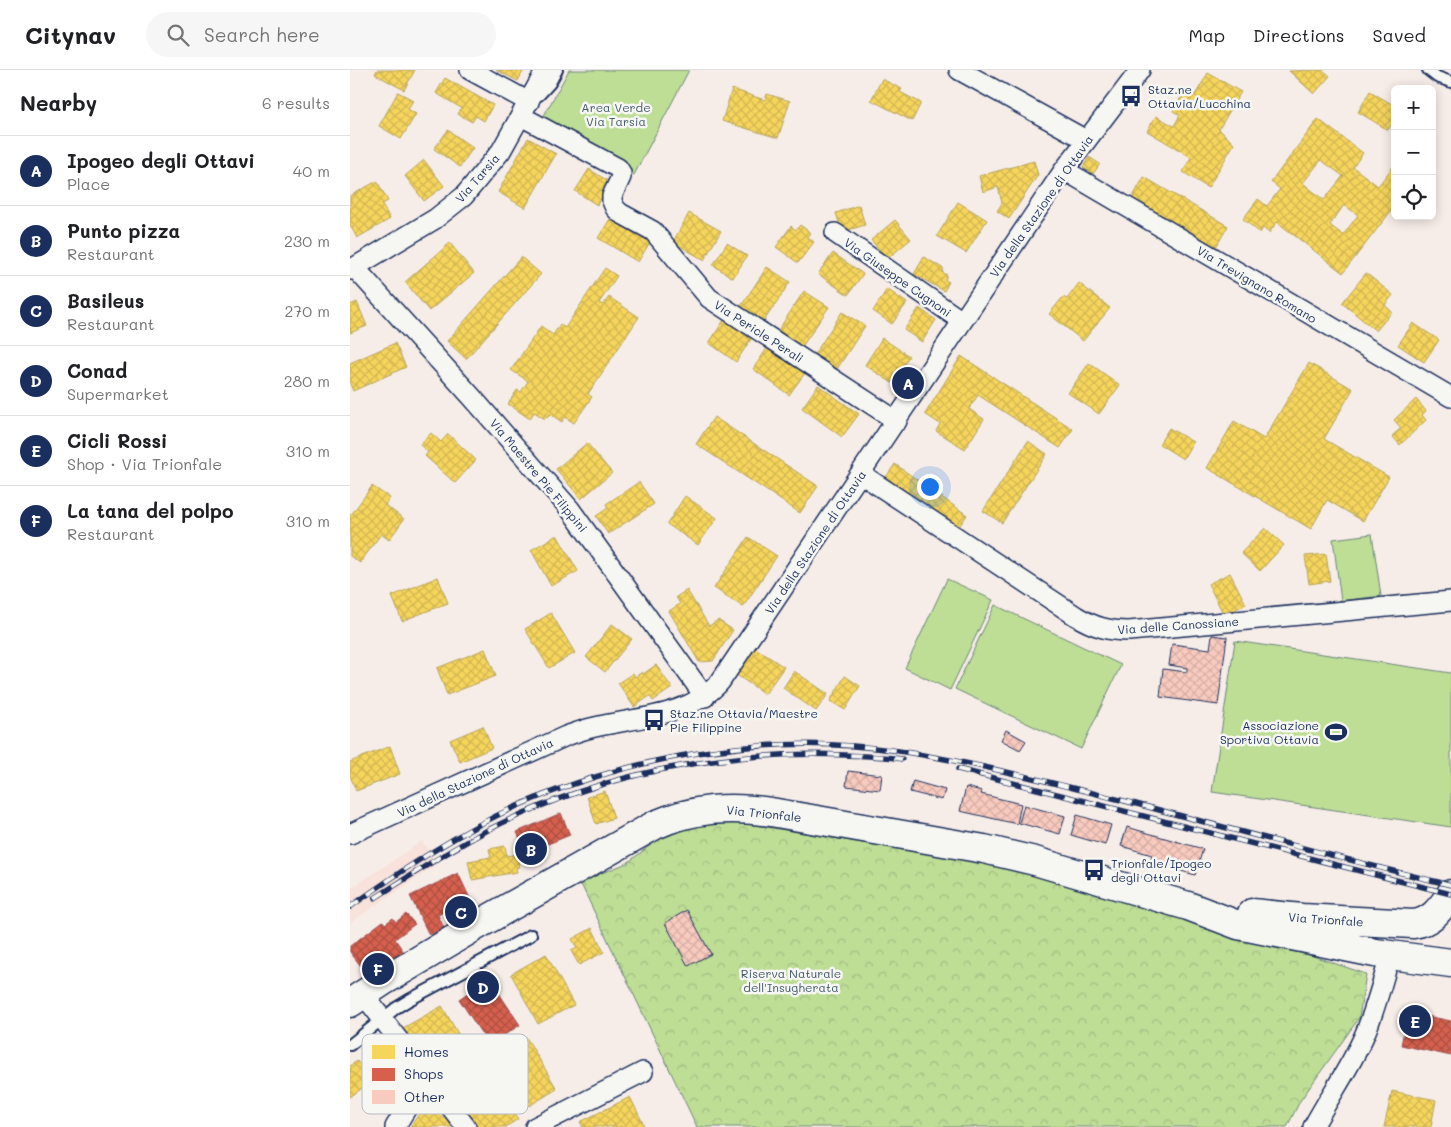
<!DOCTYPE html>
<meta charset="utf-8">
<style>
body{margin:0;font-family:Mali,sans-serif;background:#f6f6f6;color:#202124}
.controls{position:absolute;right:15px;top:15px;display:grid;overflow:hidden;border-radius:8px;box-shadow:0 2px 12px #0003}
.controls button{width:45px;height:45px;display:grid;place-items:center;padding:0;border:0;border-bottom:1px solid #e0e0e0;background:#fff;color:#202124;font:25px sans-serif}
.you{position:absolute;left:579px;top:416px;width:18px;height:18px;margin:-12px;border:4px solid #fff;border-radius:50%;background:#1a73e8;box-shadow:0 0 0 8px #1a73e833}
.badge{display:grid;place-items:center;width:32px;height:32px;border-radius:50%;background:#1b2f5e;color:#fff;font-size:16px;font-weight:700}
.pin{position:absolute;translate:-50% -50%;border:2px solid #fff;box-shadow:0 1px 5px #0006}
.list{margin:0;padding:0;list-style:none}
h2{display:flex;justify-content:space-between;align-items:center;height:65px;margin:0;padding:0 20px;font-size:21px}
h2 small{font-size:16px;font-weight:400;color:#757577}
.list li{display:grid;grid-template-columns:32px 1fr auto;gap:15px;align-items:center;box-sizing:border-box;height:70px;padding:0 20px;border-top:1px solid #e0e0e0}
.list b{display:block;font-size:19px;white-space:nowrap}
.list p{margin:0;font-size:16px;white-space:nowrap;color:#757577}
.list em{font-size:16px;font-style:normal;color:#757577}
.icon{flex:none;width:28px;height:28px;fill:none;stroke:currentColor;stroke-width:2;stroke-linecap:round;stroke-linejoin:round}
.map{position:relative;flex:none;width:1101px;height:1057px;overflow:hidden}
header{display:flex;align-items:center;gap:30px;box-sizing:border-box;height:70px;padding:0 25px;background:#fff;border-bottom:1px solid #e0e0e0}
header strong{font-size:24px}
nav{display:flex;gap:28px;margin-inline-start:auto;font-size:18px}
.search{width:350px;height:45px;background:#f6f6f6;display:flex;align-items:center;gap:12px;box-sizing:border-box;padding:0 18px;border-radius:28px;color:#757577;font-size:19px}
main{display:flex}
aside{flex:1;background:#fff}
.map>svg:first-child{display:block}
.built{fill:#f8e2db}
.park{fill:url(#park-crowns);stroke:#6c867a}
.garden{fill:#bedd95;stroke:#6c867a}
.homes{fill:url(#homes-cross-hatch);stroke:#b4a35d;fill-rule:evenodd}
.shops{fill:url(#shops-cross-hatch);stroke:#9e5152}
.building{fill:url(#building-cross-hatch);stroke:#1b2f5e}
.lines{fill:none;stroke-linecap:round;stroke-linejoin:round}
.lane-casing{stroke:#1b2f5e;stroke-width:14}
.street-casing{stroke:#1b2f5e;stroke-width:22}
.primary-casing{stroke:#1b2f5e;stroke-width:31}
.lane{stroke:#f6f6f2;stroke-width:10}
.street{stroke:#f6f6f2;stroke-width:19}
.primary{stroke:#f6f6f2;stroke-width:28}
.rail-casing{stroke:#1b2f5e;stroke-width:5.5}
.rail{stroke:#f6f6f2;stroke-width:4;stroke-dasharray:11;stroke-linecap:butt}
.labels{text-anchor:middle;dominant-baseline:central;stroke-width:5;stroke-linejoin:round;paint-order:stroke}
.poi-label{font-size:12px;fill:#1b2f5e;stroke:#f6f6f2;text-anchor:start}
.park-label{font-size:12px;fill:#445a6c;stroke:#f6f6f2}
.street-label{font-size:12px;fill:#1b2f5e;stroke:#f6f6f2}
.key{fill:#f6f6f2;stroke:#b4bac6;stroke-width:1}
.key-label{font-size:14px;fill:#1b2f5e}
</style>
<header>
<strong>Citynav</strong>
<div class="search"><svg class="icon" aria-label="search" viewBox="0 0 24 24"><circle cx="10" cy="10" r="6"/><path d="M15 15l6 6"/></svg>Search here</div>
<nav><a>Map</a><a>Directions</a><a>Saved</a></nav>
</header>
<main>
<aside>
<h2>Nearby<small>6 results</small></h2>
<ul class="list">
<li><span class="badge">A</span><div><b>Ipogeo degli Ottavi</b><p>Place</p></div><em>40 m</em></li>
<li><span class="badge">B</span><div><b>Punto pizza</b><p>Restaurant</p></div><em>230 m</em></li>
<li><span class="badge">C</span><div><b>Basileus</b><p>Restaurant</p></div><em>270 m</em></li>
<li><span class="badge">D</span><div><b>Conad</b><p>Supermarket</p></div><em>280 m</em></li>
<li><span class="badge">E</span><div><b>Cicli Rossi</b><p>Shop · Via Trionfale</p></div><em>310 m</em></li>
<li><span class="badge">F</span><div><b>La tana del polpo</b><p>Restaurant</p></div><em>310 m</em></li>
</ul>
</aside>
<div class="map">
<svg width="1101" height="1057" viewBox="0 0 1101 1057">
<defs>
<pattern id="park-crowns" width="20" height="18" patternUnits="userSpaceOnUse" patternTransform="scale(1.25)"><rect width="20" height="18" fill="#bedd95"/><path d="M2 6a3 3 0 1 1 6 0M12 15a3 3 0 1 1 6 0" fill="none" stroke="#a3be83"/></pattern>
<pattern id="homes-cross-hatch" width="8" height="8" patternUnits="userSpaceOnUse" patternTransform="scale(1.25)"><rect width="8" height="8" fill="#f6d55c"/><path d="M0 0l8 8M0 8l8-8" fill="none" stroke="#d2b752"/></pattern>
<pattern id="shops-cross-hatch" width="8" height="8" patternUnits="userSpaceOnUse" patternTransform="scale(1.25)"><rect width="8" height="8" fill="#d6604d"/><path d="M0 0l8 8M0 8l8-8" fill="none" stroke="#ad5043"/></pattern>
<pattern id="building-cross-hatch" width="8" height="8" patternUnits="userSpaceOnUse" patternTransform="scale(1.25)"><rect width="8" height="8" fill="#f9cabe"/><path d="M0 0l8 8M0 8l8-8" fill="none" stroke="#d5aea6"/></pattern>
</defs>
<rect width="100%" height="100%" fill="#f7ede8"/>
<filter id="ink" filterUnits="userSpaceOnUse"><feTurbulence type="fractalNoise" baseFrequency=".02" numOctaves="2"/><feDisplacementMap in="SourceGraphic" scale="10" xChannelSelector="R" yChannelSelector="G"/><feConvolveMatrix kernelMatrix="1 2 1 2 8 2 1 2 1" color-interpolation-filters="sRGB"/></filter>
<g filter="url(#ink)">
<path class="built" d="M72,771L88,794L0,853V819Z"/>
<path class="park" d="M369,749L692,803L907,867L1016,904L1009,948L950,1031L937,1057H347L230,812L277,793L319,761Z"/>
<path class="garden" d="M219,0H339L284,105L191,51Z
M1022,464L1031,526L991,531L983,469Z
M597,509L643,530L600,620L555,598Z
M645,535L771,595L731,679L605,619Z
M885,571L1101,603V757L862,722Z"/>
<path class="homes" d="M27,0H65L54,20L25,4Z
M146,0H174L168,11Z
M973,0L980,6L964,24L939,1Z
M858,3L891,22L869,59L884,74L858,118L833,102L841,87L797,61L806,46L824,56L830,45L823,41L836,19L845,25Z
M95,8L143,35L134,51L126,46L122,52L108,44L111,38L86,23Z
M532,9L552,19L550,22L571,33L562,51L521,30Z
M382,19L415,30L417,24L440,31L428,68L372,51Z
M1020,21L1045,36V49L1038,60L1008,42Z
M48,22L63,30L58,39L66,44L51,69L29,56Z
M968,49L1013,83L1003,97L1028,116L1045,94V136L993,203L927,152L919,163L913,158L910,163L893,149L908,129L917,136L930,119L921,112ZM971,90L993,106L974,130L953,113ZM994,135L1008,145L993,165L980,155Z
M98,60L123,78L110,97L84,79Z
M178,68L206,84L175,138L148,122Z
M739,87L750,94L743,104L733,97Z
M74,90L94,116L74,131L55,106Z
M684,91L688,105L659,149L647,141L652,133L648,117L633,122L629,106Z
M239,99L261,113L247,135L225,121Z
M794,107L878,156L866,177L782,128Z
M27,111L38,131L32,134L40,149L7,168L0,155V126Z
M608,132L637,150L616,183L587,166Z
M509,135L515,155L492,162L486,143Z
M339,143L371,161L354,190L323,172Z
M260,149L300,172L288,192L248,168Z
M545,150L561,169L537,189L521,170Z
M450,155L461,163L458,167L464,172L448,193L426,177L441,156L446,160Z
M100,173L124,203L79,241L55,212Z
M377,173L397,186L383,208L363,195Z
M483,183L513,204L498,225L468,204Z
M171,187L191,204L116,289L97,271Z
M574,187L594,199L592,202L597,205L595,210L599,212L594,221L564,204Z
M417,197L440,212L414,251L391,236Z
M255,198L267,206L249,233L253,235L259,227L289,247L238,324L242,327L224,353L215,347L212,352L200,344L195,349L184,342L180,349L158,334L167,320L171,322L178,311L161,300L191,256L203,265L210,254L215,258Z
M1016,203L1043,225L1035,235L1042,242L1026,261L992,233Z
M729,213L760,238L733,271L699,244L713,227L717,229Z
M537,219L557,233L542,254L523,241Z
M454,221L479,237L451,278L427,262Z
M7,232L17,256L0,263V235Z
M569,238L586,250L572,272L554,260Z
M492,242L515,256L487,299L464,285Z
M374,250L401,269L386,292L359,273Z
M1063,253L1089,270L1074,292L1048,275Z
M532,268L559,286L542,313L515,295Z
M45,273L56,297L3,321L0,314V293Z
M418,277L455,303L439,325L403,299Z
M611,286L723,359L710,378L628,325L619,339L634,349L615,379L586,361L590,354L575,344Z
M739,293L770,315L749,344L718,323Z
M959,293L1003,319L974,369L1039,407L1013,451L977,430L961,459L857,398L884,351L914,369Z
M468,315L509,344L492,367L452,338Z
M1066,329L1076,341L1072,345L1076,350L1050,375L1042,366L1051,358L1044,350Z
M364,347L468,416L450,443L346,374Z
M819,358L843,372L833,389L809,374Z
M81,363L91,372L98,364L126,390L105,413L75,386L78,382L70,375Z
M678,371L697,384L652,453L633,441Z
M237,373L262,403L231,429L206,399Z
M545,394L617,445L606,461L534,410Z
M289,412L304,434L258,464L246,446L258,438L256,434Z
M22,416L40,428L35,435L54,449L39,470L31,464L10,493L0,486V444L1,445Z
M335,426L367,448L348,475L317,454Z
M915,458L934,475L910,501L891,483Z
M207,465L228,501L201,516L181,480Z
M398,467L427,486L393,537L364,518Z
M976,484L980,511L959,514L955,486Z
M880,503L896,534L874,545L858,514Z
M88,507L98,533L52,551L42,526Z
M337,520L359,556L368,550L383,560L363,591L349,592L319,541L330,534L326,527Z
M201,543L225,583L199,598L175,559Z
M262,554L282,569L255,602L236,587Z
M404,577L434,597L415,624L385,604Z
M135,579L146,606L97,625L87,598Z
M306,595L322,618L303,631L300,626L284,637L268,613L283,603L285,607L292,602L293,604Z
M444,601L478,624L466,641L433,618Z
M495,606L510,616L495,640L480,631Z
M133,656L142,678L110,692L100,670Z
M40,676L50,704L6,721L0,705V692Z
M255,721L264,748L246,754L237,727Z
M155,776L157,786L167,784L169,797L166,798L167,802L122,810L118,791L141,787L139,779Z
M242,858L254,882L229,895L221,881L227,878L222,869Z
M196,884L224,935L188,954L161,904Z
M92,936L110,967L71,990L53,958Z
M176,967L207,1019L179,1036L148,984Z
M7,991L22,1011L0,1027V996Z
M148,1019L168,1049L156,1057H125L115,1041Z
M1042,1021L1086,1030L1081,1057H1034Z
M280,1027L294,1055L291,1057H233L230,1052Z
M75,1035L103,1054L101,1057H60Z"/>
<path class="shops" d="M211,743L220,765L176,783L167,762Z
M108,803L124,837L108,845L104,837L88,845L94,858L79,865L60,826Z
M56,844L65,854L45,869L54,882L20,908L0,882V876L33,851L35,854L43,848L46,852Z
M139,908L170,955L139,975L109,929Z
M1058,942L1101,951V986L1051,975Z"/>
<path class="building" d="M862,565L877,567L868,635L810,627L813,599L837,602V598L819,595L822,574L860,579Z
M656,660L676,671L670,680L651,670Z
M498,701L532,705L530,720L496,716Z
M563,711L595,720L592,730L560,722Z
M616,717L632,721L631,724L671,734L667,754L610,741Z
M674,735L715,746L710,764L669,753Z
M727,745L761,755L755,775L721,765Z
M777,757L853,779L845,805L800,792L802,785L771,776Z
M337,840L361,884L338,896L315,853Z"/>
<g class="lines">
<g class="lane-casing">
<path id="lane" d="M1078,0L1087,7L1101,12
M189,25L200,13L207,0
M0,975L46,938L59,930L181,865"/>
</g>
<g class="street-casing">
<path id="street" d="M120,0L179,32
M609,0L736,70
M171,46L268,98L271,103V107L262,126V131L265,138L270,143L303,161L359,228L547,351
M714,100L1101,327
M485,163L612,251
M5,198L121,326L220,439L355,627
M0,200L85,149L114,126L151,81L196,0
M511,404L726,546C744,557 759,561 779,561L1101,531
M0,764L216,666C225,663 235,659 245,657C288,647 339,647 370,612L714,100L790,0
M13,924L116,1057
M45,1057L76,1007
M185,1057L293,1002
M963,1057C979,1027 1000,998 1014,966C1025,941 1032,913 1040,886"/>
</g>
<g class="primary-casing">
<path id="primary" d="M902,843L952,848L1063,854C1082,852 1091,838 1101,824
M0,933L32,912L133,852L305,755C343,738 380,736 421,742L634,779L685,791L838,836L888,855L1025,883L1101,893"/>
</g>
<use href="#lane" class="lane"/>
<use href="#street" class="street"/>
<use href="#primary" class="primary"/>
<g class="rail-casing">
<path id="rail" d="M608,699L1101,824
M25,828C61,805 98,781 136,761C247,704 371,680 495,685C514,686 533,686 552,689
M0,837C55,798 112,760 174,733C290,684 423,662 549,681C633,694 715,716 798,737C899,764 1000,791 1101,815"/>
</g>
<use href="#rail" class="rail"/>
</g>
</g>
<defs>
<g id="bus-bare" transform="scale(1.725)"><path d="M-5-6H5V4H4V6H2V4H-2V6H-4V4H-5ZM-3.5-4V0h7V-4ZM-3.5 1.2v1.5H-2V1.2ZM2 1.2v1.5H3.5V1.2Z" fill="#1b2f5e" stroke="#f6f6f2" stroke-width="2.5" paint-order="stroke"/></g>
<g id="stadium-bare" transform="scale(1.725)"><path d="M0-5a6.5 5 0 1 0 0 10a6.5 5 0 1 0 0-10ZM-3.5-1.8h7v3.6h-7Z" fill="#1b2f5e" stroke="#f6f6f2" stroke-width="2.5" paint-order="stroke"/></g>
</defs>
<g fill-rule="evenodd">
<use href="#bus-bare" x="781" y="26"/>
<use href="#bus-bare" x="304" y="650"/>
<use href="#stadium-bare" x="986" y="662"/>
<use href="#bus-bare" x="744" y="800"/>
</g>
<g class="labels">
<g class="poi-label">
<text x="798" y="19">Staz.ne<tspan x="798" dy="14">Ottavia/Lucchina</tspan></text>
<text x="320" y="643">Staz.ne Ottavia/Maestre<tspan x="320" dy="14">Pie Filippine</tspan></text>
<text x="969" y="655" text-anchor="end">Associazione<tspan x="969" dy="14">Sportiva Ottavia</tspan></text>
<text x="761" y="793">Trionfale/Ipogeo<tspan x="761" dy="14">degli Ottavi</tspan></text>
</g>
<g class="park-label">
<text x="266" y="37">Area Verde<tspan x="266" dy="14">Via Tarsia</tspan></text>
<text x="441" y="903">Riserva Naturale<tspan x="441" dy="14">dell'Insugherata</tspan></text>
</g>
<g class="street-label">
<text transform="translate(127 108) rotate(-49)">Via Tarsia</text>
<text transform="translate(691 136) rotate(-55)">Via della Stazione di Ottavia</text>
<text transform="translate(548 207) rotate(35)">Via Giuseppe Cugnoni</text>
<text transform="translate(907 214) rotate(31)">Via Trevignano Romano</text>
<text transform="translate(409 261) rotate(33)">Via Pericle Perali</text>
<text transform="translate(189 405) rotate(50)">Via Maestre Pie Filippini</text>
<text transform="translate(465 472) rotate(-56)">Via della Stazione di Ottavia</text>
<text transform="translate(828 555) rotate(-4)">Via delle Canossiane</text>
<text transform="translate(125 707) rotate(-25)">Via della Stazione di Ottavia</text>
<text transform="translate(414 743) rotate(6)">Via Trionfale</text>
<text transform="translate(976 849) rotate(4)">Via Trionfale</text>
</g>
</g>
<rect x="12" y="964" width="166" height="80" rx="8" class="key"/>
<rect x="22" y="975" width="23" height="14" fill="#f6d55c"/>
<rect x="22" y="998" width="23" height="13" fill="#d6604d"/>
<rect x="22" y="1020" width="23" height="14" fill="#f9cabe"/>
<g class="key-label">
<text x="54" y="987">Homes</text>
<text x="54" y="1009">Shops</text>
<text x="54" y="1032">Other</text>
</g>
</svg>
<div class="controls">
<button>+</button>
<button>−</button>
<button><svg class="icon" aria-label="locate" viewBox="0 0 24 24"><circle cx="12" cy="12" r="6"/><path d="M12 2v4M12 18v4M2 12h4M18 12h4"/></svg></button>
</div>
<div class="you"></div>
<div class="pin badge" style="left:558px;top:313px">A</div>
<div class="pin badge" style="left:181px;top:779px">B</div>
<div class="pin badge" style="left:111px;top:842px">C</div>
<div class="pin badge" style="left:133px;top:917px">D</div>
<div class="pin badge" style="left:1065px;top:951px">E</div>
<div class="pin badge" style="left:28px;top:899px">F</div>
</div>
</main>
